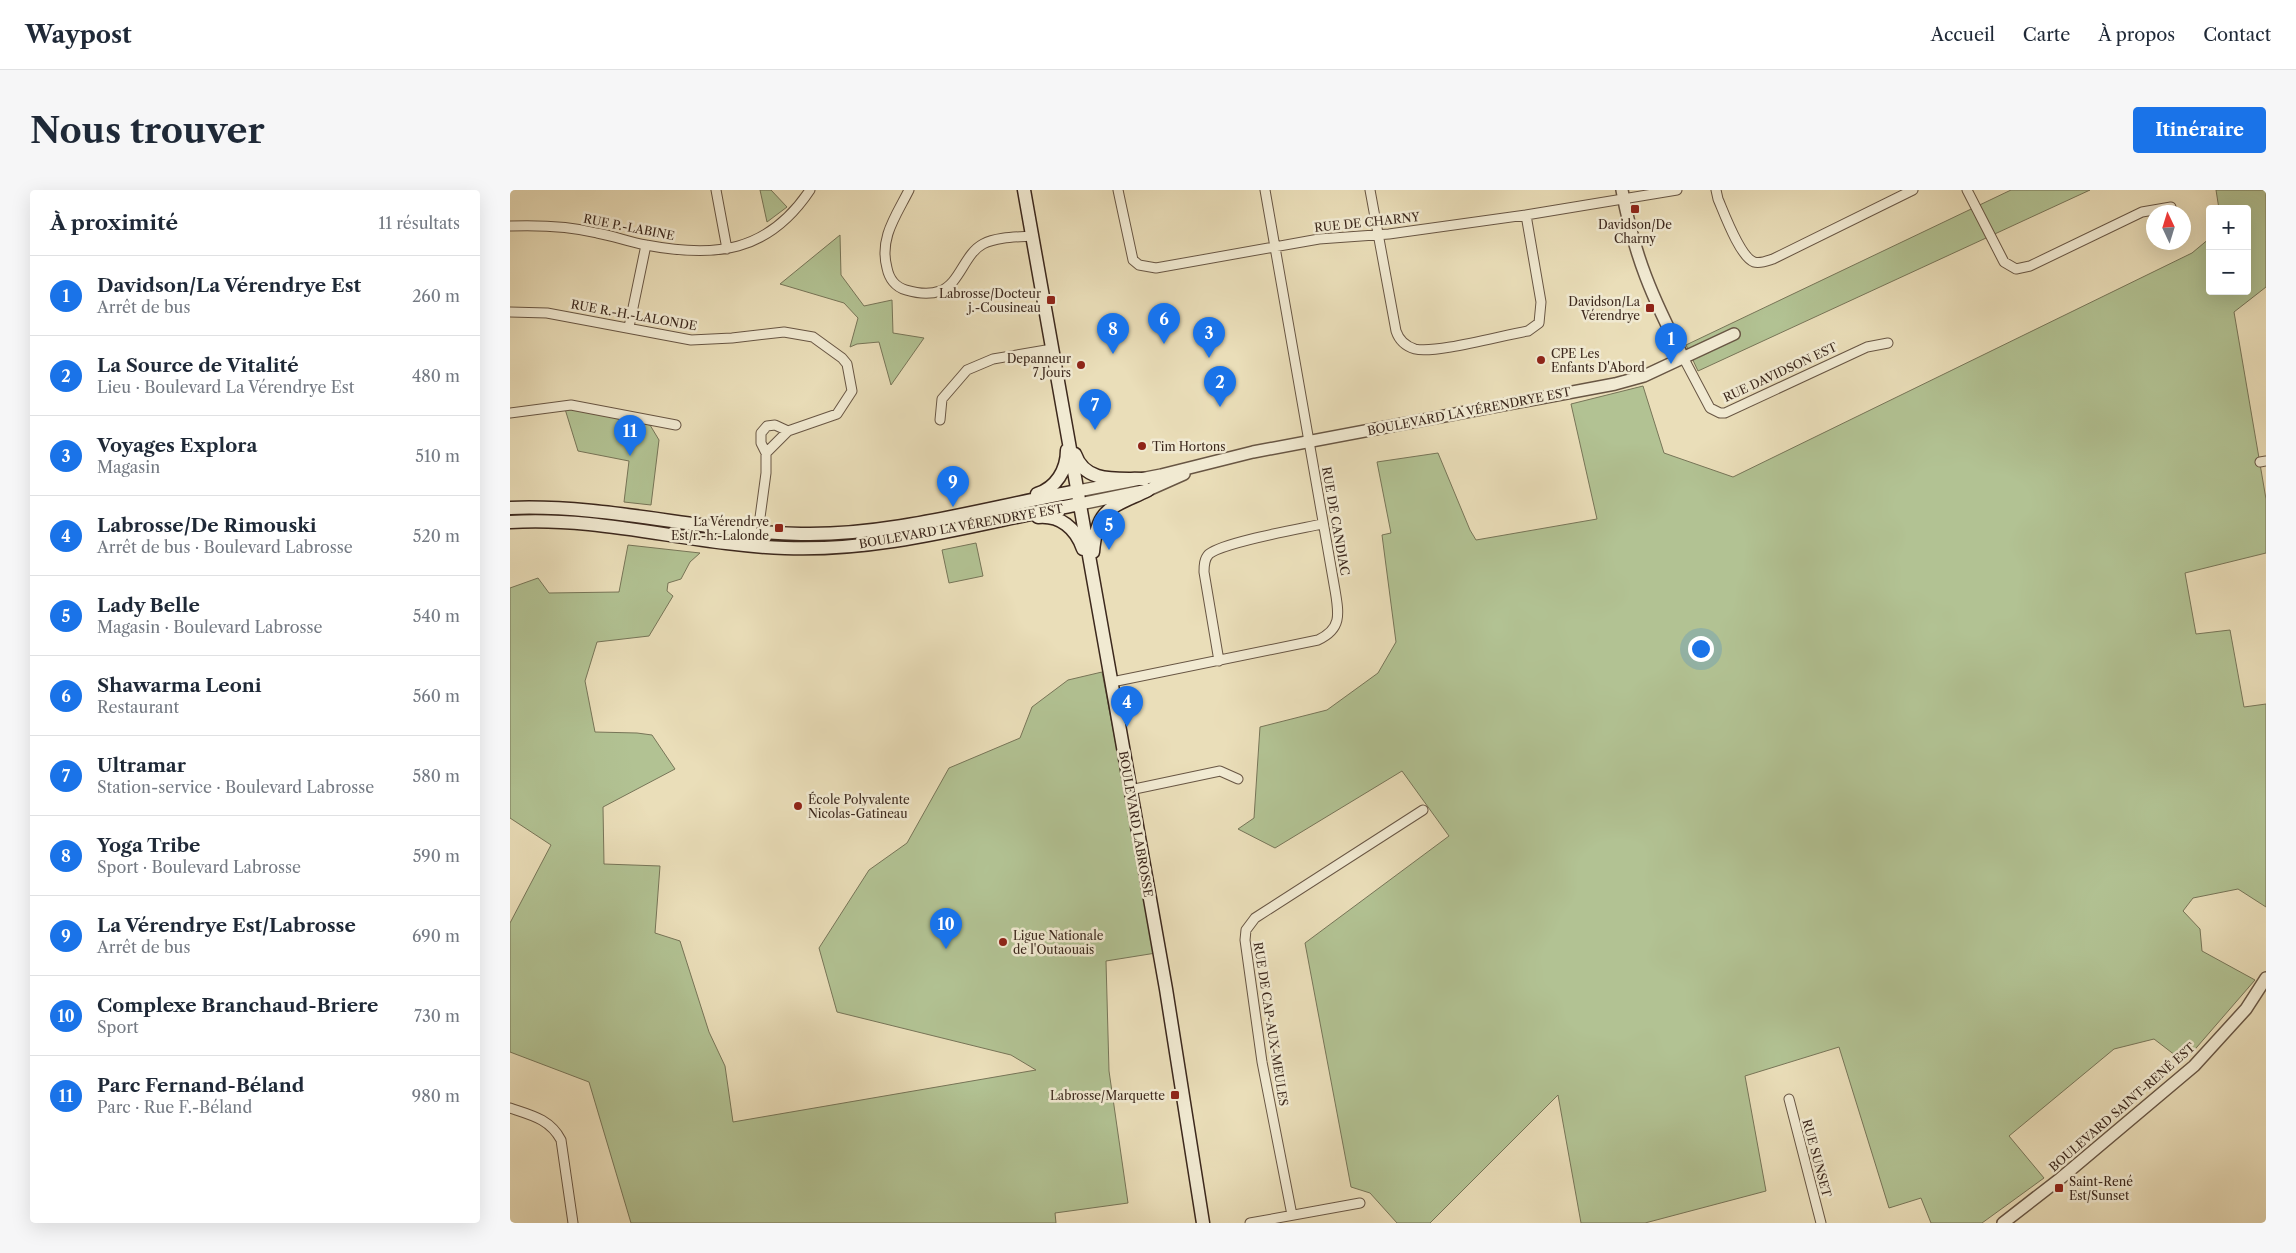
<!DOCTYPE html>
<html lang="fr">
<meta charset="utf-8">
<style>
body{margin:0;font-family:"Libre Caslon Text",serif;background:#f6f6f7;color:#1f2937}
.controls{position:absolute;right:15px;top:15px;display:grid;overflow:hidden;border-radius:5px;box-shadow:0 5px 20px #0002}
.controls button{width:45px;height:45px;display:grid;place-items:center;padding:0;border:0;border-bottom:1px solid #e0e1e3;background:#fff;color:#1f2937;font:25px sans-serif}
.compass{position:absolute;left:1636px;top:15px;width:45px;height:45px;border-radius:50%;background:#fff;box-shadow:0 5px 20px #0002;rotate:356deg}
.you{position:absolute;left:1190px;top:458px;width:18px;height:18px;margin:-12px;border:4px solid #fff;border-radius:50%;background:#1a73e8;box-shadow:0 0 0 8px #1a73e833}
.badge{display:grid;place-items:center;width:32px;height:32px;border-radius:50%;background:#1a73e8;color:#fff;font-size:16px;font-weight:700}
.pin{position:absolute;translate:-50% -41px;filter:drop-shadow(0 1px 2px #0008)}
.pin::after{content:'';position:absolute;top:26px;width:18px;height:15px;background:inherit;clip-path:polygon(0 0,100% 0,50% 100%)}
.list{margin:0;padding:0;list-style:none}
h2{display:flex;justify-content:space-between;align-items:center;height:65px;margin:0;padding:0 20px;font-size:21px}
h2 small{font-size:16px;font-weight:400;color:#747a83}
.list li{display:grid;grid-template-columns:32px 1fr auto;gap:15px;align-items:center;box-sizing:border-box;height:80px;padding:0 20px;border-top:1px solid #e0e1e3}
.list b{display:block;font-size:19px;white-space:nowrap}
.list p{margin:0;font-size:16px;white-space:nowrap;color:#747a83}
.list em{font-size:16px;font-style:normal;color:#747a83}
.map{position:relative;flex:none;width:1756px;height:1033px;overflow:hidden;border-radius:5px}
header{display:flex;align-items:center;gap:30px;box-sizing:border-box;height:70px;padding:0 25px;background:#fff;border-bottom:1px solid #e0e1e3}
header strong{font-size:24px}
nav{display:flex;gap:28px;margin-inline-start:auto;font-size:18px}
.intro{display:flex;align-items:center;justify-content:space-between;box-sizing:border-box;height:120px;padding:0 30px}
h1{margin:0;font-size:35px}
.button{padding:12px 22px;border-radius:5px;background:#1a73e8;color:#fff;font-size:18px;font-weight:700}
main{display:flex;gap:30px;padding:0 30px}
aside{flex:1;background:#fff;border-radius:5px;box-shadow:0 5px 20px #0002}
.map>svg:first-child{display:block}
.green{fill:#b2c293;stroke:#777558}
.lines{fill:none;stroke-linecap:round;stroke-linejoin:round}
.minor-casing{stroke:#685644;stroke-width:11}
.tertiary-casing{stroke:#685644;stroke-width:14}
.secondary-casing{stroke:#3c281d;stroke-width:15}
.minor{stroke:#f1ead2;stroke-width:9}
.tertiary{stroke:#f1ead2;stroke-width:11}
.secondary{stroke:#f1ead2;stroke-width:12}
.poi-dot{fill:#8f2418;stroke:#f1ead2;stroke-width:2}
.labels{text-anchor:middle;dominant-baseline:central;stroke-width:5;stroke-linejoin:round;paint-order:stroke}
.street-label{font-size:12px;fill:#3c281d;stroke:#f1ead2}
.poi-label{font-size:12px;fill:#3c281d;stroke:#f1ead2;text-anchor:end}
</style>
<header>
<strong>Waypost</strong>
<nav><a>Accueil</a><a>Carte</a><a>À propos</a><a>Contact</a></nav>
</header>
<div class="intro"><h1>Nous trouver</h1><a class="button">Itinéraire</a></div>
<main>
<aside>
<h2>À proximité<small>11 résultats</small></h2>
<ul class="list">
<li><span class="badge">1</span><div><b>Davidson/La Vérendrye Est</b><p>Arrêt de bus</p></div><em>260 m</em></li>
<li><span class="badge">2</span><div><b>La Source de Vitalité</b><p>Lieu · Boulevard La Vérendrye Est</p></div><em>480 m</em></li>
<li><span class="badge">3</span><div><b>Voyages Explora</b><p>Magasin</p></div><em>510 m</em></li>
<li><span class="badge">4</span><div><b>Labrosse/De Rimouski</b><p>Arrêt de bus · Boulevard Labrosse</p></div><em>520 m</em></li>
<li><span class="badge">5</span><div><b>Lady Belle</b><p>Magasin · Boulevard Labrosse</p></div><em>540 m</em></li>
<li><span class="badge">6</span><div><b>Shawarma Leoni</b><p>Restaurant</p></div><em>560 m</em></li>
<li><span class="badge">7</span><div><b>Ultramar</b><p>Station-service · Boulevard Labrosse</p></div><em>580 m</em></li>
<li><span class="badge">8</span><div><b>Yoga Tribe</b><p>Sport · Boulevard Labrosse</p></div><em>590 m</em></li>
<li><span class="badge">9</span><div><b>La Vérendrye Est/Labrosse</b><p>Arrêt de bus</p></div><em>690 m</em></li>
<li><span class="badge">10</span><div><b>Complexe Branchaud-Briere</b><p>Sport</p></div><em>730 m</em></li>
<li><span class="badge">11</span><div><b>Parc Fernand-Béland</b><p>Parc · Rue F.-Béland</p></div><em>980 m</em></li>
</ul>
</aside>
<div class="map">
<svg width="1756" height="1033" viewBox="0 0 1756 1033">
<rect width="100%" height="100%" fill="#eadeb9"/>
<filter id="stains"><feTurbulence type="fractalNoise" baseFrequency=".004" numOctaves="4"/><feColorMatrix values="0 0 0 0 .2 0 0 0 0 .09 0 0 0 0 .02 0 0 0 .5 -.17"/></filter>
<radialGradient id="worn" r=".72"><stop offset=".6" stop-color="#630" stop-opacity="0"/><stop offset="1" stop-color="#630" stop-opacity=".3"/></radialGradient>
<path class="green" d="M250,0H261L277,17L257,32Z
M1501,0H1580L1188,181L1176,155Z
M1706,0H1756V97L1724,122L1756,309V363L1675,383L1686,444L1720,440L1734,517L1756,514V717L1728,699L1683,708L1673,721L1690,739L1692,761L1745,790L1674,872L1644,849L1604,859L1499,946L1534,988L1472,1033H1421L1411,1008L1379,1018L1329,857L1235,886L1256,1001L1135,1033H1071L1048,905L920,1033H887L860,1003L841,997L795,753L939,646L892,581L765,658L728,639L744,628L750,537L817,520L868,483L886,452L872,345L881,343L867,272L928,263L960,340L966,350L1087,329L1061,214L1133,196L1154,263L1223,287L1682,63L1700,48V101H1737V19H1709Z
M330,45L331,85L354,116L382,110L383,143L414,148L381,195L369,152L347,154L340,157L348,128L334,113L270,94Z
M55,219L71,220L140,235L149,250L141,315L114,312L119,271L68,261Z
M466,353L473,386L439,393L432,360Z
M118,355L190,363L180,372L171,389L158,393L157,401L163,406L139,446L87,452L75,491L85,542L127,543L142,545L165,579L93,617L94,674L150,676L145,743L170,751L199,842L215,876L223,932L526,880L501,865L327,822L309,758L359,680L397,653L439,578L510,548L522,517L558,490L592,482L646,763L596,771L599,881L618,1013L545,1023L546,1033H121L79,892L0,862V733L41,655L0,628V398L28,388L39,403L109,402Z"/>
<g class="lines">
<g class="minor-casing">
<path id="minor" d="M206,0L217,59
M399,0C386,26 369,48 377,78C379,88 385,97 396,100C406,103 419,105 430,101C450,94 454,64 473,54C486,47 507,47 522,46
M608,0L623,70L629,75L646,78L809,49L879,44L1016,25L1167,0
M860,0L886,141C889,150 895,156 905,159C925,164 993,145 1018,141L1029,133L1031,112L1016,25
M1206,0L1208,9C1214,23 1230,67 1244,72C1250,74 1257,71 1263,69L1403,0
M1457,0L1494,72L1506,79L1520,76L1632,22L1661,17
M0,36C29,35 59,36 87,43C104,46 119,52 136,55C205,68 258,63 300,0
M0,122L37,123L181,150L222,148L274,142L303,147L332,168L337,174L342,201L327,224L278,241L256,263V283L246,357
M119,137L136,55
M1173,167L1200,218L1210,223H1215L1357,157L1378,153
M0,223L61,215L166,235
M430,230L432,209L457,180L483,169L542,159
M256,263L251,253V243L257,236L265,235L278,241
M1750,272L1756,271
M709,471L694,382C694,376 694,369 699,364C714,352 789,339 812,334
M602,492L808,450C832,439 829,424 825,400L755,0
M620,600L710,581L728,589
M1279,909L1311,1033
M0,918C21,925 40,929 51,950L63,1033
M782,1025L752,872L735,750L736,740L745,728L913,620
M740,1033L850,1013"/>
</g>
<g class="tertiary-casing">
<path id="tertiary" d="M1112,0C1124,66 1143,109 1173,167
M568,301L651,285L743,262L1105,194L1134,186L1224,144
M570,314L638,300L674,284
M1493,1033L1551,988L1684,876L1736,819L1756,788"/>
</g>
<g class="secondary-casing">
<path id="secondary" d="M514,0L656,799L693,1033
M565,264C575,294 608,288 634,289
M527,304C546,298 557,280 557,260
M0,318C98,314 193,342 291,344C382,346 478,317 568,301
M528,327C550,325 566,338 573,359
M0,332C92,326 183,355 275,358C375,362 472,332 570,314
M583,362C587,317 601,318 638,300"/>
</g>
<use href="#minor" class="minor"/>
<use href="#tertiary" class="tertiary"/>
<use href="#secondary" class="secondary"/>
</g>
<g class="poi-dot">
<rect x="1120" y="14" width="10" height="10" rx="2.5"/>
<rect x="536" y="105" width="10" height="10" rx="2.5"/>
<rect x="1135" y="113" width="10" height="10" rx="2.5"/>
<circle cx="1031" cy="170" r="5"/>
<circle cx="571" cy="175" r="5"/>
<circle cx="632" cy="256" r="5"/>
<rect x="264" y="333" width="10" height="10" rx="2.5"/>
<circle cx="288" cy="616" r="5"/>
<circle cx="493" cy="752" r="5"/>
<rect x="660" y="900" width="10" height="10" rx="2.5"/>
<rect x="1544" y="993" width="10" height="10" rx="2.5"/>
</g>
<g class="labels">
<g class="street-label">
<text transform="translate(857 32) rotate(-6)">RUE DE CHARNY</text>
<text transform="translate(119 37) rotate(11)">RUE P.-LABINE</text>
<text transform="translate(124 125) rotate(10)">RUE R.-H.-LALONDE</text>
<text transform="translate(1270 182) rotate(-25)">RUE DAVIDSON EST</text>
<text transform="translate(959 221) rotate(-11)">BOULEVARD LA VÉRENDRYE EST</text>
<text transform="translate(826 331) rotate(80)">RUE DE CANDIAC</text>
<text transform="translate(451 336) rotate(-10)">BOULEVARD LA VÉRENDRYE EST</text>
<text transform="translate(626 634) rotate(80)">BOULEVARD LABROSSE</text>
<text transform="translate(761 834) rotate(81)">RUE DE CAP-AUX-MEULES</text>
<text transform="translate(1612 917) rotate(-41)">BOULEVARD SAINT-RENÉ EST</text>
<text transform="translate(1307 968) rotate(75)">RUE SUNSET</text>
</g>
<g class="poi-label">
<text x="1125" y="34" text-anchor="middle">Davidson/De<tspan x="1125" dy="14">Charny</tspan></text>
<text x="531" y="103">Labrosse/Docteur<tspan x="531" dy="14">j.-Cousineau</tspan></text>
<text x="1130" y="111">Davidson/La<tspan x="1130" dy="14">Vérendrye</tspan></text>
<text x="1041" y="163" text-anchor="start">CPE Les<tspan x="1041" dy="14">Enfants D'Abord</tspan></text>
<text x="561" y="168">Depanneur<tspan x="561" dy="14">7 Jours</tspan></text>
<text x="642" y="256" text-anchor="start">Tim Hortons</text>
<text x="259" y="331">La Vérendrye<tspan x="259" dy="14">Est/r.-h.-Lalonde</tspan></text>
<text x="298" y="609" text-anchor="start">École Polyvalente<tspan x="298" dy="14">Nicolas-Gatineau</tspan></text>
<text x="503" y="745" text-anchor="start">Ligue Nationale<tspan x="503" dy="14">de l'Outaouais</tspan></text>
<text x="655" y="905">Labrosse/Marquette</text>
<text x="1559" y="991" text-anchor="start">Saint-René<tspan x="1559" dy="14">Est/Sunset</tspan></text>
</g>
</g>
<rect width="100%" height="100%" filter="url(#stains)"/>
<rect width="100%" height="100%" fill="url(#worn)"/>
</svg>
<div class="controls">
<button>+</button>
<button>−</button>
</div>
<svg class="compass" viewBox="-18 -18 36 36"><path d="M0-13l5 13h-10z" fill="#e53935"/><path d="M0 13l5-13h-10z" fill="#747a83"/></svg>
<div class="you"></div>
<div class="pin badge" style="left:1161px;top:174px">1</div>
<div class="pin badge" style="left:710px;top:217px">2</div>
<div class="pin badge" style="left:699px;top:168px">3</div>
<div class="pin badge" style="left:617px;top:537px">4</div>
<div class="pin badge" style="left:599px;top:360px">5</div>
<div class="pin badge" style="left:654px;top:154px">6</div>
<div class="pin badge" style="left:585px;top:240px">7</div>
<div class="pin badge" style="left:603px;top:164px">8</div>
<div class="pin badge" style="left:443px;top:317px">9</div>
<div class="pin badge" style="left:436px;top:759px">10</div>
<div class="pin badge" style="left:120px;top:266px">11</div>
</div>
</main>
